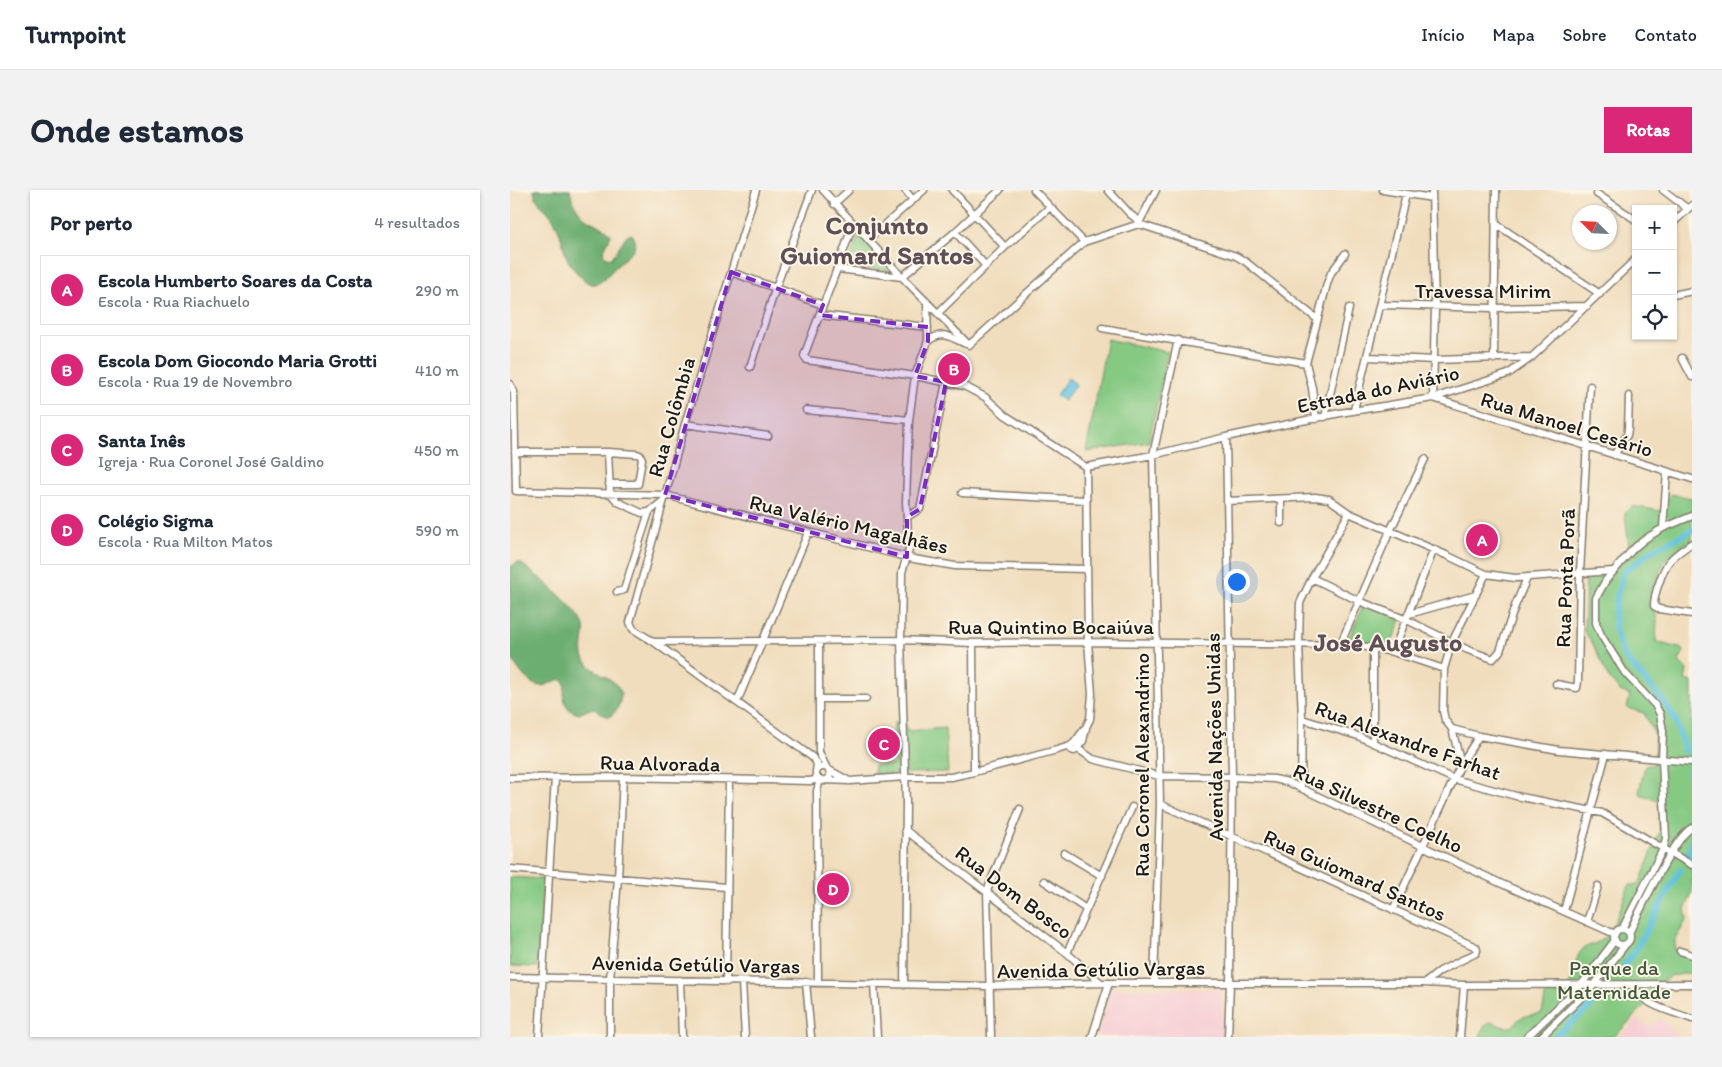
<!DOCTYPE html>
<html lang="pt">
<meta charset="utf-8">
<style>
body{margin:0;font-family:Itim,sans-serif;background:#f2f2f3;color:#1f2937}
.controls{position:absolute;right:15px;top:15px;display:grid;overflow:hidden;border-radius:0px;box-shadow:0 1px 4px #0004}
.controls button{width:45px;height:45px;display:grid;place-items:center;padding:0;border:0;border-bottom:1px solid #e0e1e3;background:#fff;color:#1f2937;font:25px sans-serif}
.compass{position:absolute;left:1062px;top:15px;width:45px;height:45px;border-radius:50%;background:#fff;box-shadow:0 1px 4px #0004;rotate:294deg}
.you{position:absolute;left:726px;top:391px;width:18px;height:18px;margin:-12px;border:4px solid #fff;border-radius:50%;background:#1a73e8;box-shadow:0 0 0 8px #1a73e833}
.badge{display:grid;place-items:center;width:32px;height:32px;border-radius:50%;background:#db2777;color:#fff;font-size:16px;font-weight:700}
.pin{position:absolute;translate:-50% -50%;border:2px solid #fff;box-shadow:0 1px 5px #0006}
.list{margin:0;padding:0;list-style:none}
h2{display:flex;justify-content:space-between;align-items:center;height:65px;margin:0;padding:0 20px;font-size:21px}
h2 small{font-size:16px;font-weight:400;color:#747a83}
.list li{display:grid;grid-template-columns:32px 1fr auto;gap:15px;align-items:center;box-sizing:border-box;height:70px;margin:0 10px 10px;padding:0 10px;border:1px solid #e0e1e3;border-radius:0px}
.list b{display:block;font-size:19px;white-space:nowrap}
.list p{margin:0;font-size:16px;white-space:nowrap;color:#747a83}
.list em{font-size:16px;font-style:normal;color:#747a83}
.icon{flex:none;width:28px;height:28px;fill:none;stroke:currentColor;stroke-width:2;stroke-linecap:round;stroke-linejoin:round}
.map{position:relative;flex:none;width:1182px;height:847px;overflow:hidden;border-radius:0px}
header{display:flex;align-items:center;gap:30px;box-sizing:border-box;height:70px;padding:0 25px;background:#fff;border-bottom:1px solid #e0e1e3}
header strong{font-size:24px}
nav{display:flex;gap:28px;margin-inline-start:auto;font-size:18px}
.intro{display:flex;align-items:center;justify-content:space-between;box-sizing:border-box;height:120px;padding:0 30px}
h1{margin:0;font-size:35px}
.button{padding:12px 22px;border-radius:0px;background:#db2777;color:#fff;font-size:18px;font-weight:700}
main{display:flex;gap:30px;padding:0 30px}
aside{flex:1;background:#fff;border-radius:0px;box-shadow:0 1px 4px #0004}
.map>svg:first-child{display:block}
.built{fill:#f6cfd5}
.green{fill:#85c983;stroke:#507250}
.forest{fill:#6cad71;stroke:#446446}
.water{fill:#61c2df;stroke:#3e6f7e}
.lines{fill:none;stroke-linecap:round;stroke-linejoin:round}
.canal{stroke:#61c2df;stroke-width:6}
.minor-casing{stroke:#867c6c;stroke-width:9}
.minor{stroke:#fff;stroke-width:6}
.marked{fill:#7b2cbf;fill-opacity:0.2;stroke:#7b2cbf;stroke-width:4;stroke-dasharray:10 6;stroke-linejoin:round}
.labels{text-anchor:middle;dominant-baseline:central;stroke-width:4;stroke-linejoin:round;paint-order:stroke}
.street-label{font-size:21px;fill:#1c1c1c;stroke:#fcf5e5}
.park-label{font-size:21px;fill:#415940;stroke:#fcf5e5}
.district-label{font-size:26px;font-weight:bold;fill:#5f4f58;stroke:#fcf5e5}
</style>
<header>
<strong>Turnpoint</strong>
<nav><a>Início</a><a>Mapa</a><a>Sobre</a><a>Contato</a></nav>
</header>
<div class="intro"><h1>Onde estamos</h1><a class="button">Rotas</a></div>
<main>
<aside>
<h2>Por perto<small>4 resultados</small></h2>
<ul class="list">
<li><span class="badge">A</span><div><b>Escola Humberto Soares da Costa</b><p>Escola · Rua Riachuelo</p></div><em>290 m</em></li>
<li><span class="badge">B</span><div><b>Escola Dom Giocondo Maria Grotti</b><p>Escola · Rua 19 de Novembro</p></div><em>410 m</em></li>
<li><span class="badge">C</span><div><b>Santa Inês</b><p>Igreja · Rua Coronel José Galdino</p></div><em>450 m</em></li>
<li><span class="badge">D</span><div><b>Colégio Sigma</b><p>Escola · Rua Milton Matos</p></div><em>590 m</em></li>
</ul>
</aside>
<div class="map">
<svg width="1182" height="847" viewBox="0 0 1182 847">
<rect width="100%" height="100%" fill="#fcf5e5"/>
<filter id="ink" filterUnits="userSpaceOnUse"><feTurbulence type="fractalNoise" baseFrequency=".02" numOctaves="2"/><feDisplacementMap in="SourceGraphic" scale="10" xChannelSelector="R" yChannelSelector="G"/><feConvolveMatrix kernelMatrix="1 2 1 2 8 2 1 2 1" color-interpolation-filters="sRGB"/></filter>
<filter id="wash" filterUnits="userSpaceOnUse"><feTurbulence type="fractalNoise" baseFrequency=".0096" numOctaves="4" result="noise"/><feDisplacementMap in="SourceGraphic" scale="20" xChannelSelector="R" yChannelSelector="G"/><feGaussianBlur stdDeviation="1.12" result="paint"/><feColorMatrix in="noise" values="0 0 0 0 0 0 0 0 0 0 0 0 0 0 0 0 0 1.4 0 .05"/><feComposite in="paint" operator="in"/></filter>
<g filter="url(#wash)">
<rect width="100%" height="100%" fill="#f0ddbd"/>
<path class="built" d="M602,798L713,799L712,847H587Z
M1150,828L1169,847H1111L1127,829L1139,838Z"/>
<path class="green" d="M349,44L383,81L337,77Z
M597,149L658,162L639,252L576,262Z
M1160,304L1182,308V350L1162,363L1154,372L1145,394L1142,416L1147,428L1146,452L1173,459L1174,461L1169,471L1177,480L1175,490L1182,492V703L1175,719L1177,729L1165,750V761L1182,768V783L1160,786L1156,789L1135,815L1104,847H970C979,819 985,840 1001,837C1005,836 1006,831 1009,829C1014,825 1026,825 1032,823L1036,803C1041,802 1046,803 1051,802C1065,798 1063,770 1071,761C1076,755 1085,755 1091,750C1106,738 1111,714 1118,698L1120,695H1129L1150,640L1149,611L1130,604L1129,602L1135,576L1144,574L1145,545L1134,523L1117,518L1120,505L1110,501L1098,487L1082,452L1074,441L1076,387L1086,384L1103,375L1119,358L1115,323L1122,316L1151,321Z
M854,414L891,430L880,457L838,450Z
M384,532H394L397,541L435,538L438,582L364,584V575H384Z
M0,687L34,689L27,777L0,776Z"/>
<path class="forest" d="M24,0H60C62,13 70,27 82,32C89,36 97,38 101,45L93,62L95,67L102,68L116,46L122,44C126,50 126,54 123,60L92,91C84,96 79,95 72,88C49,66 57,56 45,32C38,18 25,15 24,0Z
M9,372C23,382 71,420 74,436C76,446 69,460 75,470C84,485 104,485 111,502C111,512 108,522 99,527C80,520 90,514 69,524C53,520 53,508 55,494L51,489C45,490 42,493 36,495C20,501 6,476 0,465V377Z"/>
<path class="water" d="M558,188L566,194L554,211L546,205Z"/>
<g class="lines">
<path class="canal" d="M1175,561L1165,529L1153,511L1115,467L1106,444L1104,424L1108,402L1114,382L1140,362L1182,340
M1179,581L1182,596
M1179,666L1182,650
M1113,777L1125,761L1170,680
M1044,847C1059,833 1075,823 1089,809"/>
</g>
</g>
<g filter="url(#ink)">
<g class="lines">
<g class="minor-casing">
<path id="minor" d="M246,0L175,234L120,432L123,439L144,452L302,567L307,573L306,582
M313,0L392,87L459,155
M395,0L403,10
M442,0L495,57
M524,0L574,52
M598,0L620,24L629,31
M873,0L922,8
M922,0L925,117L923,208L1182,289
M1153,0L1178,19
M1087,4L1126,30
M324,14L339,0
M629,33L646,0
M1163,33L1182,15
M343,34C328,79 310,122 294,166L297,170L405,186L454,196L475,207L495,225L576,277
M629,34L726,66L736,72L807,129
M986,34L1090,104
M445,42L476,76
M359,49L414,0
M328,79L392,87L445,42L490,0
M221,82L313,115
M1163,105L1182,101
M870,115L983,118L1077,116
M428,123L495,57L539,18
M309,125L418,137
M592,138L796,173
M418,151C433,140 440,147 456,154
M459,155L574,52L629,34
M858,167L925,170L1021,167
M1172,168L1182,187
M984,169L986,0
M240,177L266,97L302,0
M0,194L4,202L6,301L155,305L404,369L445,376L577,379
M296,220L399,230
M844,220L896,4
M815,227L839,118
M806,229L802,198L796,173L817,94L821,83L835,64
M175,234L258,246
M716,247L722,587L720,794L718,847
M5,262H98L100,303L108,312L132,323L139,322L153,311
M98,262L127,264L130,265L132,269L128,294H99
M1104,265L1117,245L1118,239L1119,206
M576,277L643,265L716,247L830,223L923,208L998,184L1022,167L1126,69
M452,303L576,310
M771,309V333
M717,311L805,307L819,309L839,323L936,365L976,384L1005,388L1103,381
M397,327L410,319L436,192
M1153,338L1157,282
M1182,353C1162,367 1157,369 1149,393C1146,401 1144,407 1144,416L1149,419L1182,424
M976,384L942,452L934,479L933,521L935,530L942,539L969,546L1049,560L1182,572
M802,388L849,411L897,430L958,460L983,469L990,461L1005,416L1017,388
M107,402L114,400L139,322
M899,424L966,405
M309,451V562L316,577
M144,452L391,450L463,453L578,452L846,455L883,462L934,479
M463,453L464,582
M830,455L880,341L915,269
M863,458V553
M883,462L924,359
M1046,494L1067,498L1068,491L1070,383L1080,196
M309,509H356
M227,512L298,343
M792,529L848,546L944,589L1006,606L1092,623L1182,675
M942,539L951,574
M564,553L576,537L580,529L582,504L578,452L576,277
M568,557L573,551L576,538
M568,559L583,569L649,586L722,587L764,589L778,592L992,694L1105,744
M306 584a7 7 0 1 1 14 0a7 7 0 1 1-14 0Z
M319,580L339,591
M0,588L113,587L300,591L309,589
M315,590L340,591L395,587H441L464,582L547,560L560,556L564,553L567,554L568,559L564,561L561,560L560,556
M791,597L792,529L789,454L790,413L802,388L839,323
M650,614L966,757L967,760L966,763L930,781L915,793
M395,640L557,763L591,793
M554,663L592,686
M0,679L216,697
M534,691L576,719
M883,720L951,574L969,546
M1054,721L1096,564
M1077,732L1088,696
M1112,739L1154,657L1156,648L1152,570L1153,541L1150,524L1145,515L1115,483L1091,445L1086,433V408L1096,390L1123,359L1135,349L1153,338L1182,326
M1104 747a8 8 0 1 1 16 0a8 8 0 1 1-16 0Z
M1119,743C1129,723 1165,645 1182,638
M1170,761L1182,765
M557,763L622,617
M0,787L479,796L591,793H915L954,795L1182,794
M170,790L172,847
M216,792L219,590
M232,792L235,847
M296,792L301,847
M308,792L307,601L310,589
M644,792L650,614L643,265L668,150
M364,793L367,847
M394,795L396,613L391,450L392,382L399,360L396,312L399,230L405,186L418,151L417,112
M1122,795C1133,816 1161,821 1182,829
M29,847L45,588
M100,847V789L108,688L113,587
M481,847L477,701L510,619
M582,847L599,793
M950,847L954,795
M1017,847L1071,795L1105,750
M1031,847L1084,795L1116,754"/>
</g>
<use href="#minor" class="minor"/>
</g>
</g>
<path class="marked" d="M221,82L313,115L309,125L418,137V151L405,186L436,192L410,319L397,327V367L155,305Z"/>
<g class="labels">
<g class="street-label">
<text x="973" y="100">Travessa Mirim</text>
<text transform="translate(868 199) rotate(-12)">Estrada do Aviário</text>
<text transform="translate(161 227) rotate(-74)">Rua Colômbia</text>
<text transform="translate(1057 234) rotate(17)">Rua Manoel Cesário</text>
<text transform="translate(339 334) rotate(13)">Rua Valério Magalhães</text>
<text transform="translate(1055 388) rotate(-88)">Rua Ponta Porã</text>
<text x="541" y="436">Rua Quintino Bocaiúva</text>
<text transform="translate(704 547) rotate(-91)">Avenida Nações Unidas</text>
<text transform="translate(898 550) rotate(20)">Rua Alexandre Farhat</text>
<text transform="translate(150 573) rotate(1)">Rua Alvorada</text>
<text transform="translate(631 575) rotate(-90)">Rua Coronel Alexandrino</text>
<text transform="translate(868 618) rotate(25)">Rua Silvestre Coelho</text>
<text transform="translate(845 685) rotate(24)">Rua Guiomard Santos</text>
<text transform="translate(504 702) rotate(37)">Rua Dom Bosco</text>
<text transform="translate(186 774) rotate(1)">Avenida Getúlio Vargas</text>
<text transform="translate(591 779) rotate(-1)">Avenida Getúlio Vargas</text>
</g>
<g class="park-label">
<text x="1104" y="777">Parque da<tspan x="1104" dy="24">Maternidade</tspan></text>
</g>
<g class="district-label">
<text x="367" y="35">Conjunto<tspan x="367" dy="30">Guiomard Santos</tspan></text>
<text x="878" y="452">José Augusto</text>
</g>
</g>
</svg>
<div class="controls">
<button>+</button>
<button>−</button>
<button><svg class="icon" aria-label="locate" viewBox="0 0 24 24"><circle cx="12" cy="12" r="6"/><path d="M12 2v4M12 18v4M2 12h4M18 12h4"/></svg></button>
</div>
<svg class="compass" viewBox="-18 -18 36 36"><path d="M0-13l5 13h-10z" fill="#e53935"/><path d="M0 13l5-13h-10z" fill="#747a83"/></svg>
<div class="you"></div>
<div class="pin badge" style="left:972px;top:350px">A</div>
<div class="pin badge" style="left:444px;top:179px">B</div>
<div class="pin badge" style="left:374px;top:554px">C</div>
<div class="pin badge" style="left:323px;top:699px">D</div>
</div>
</main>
